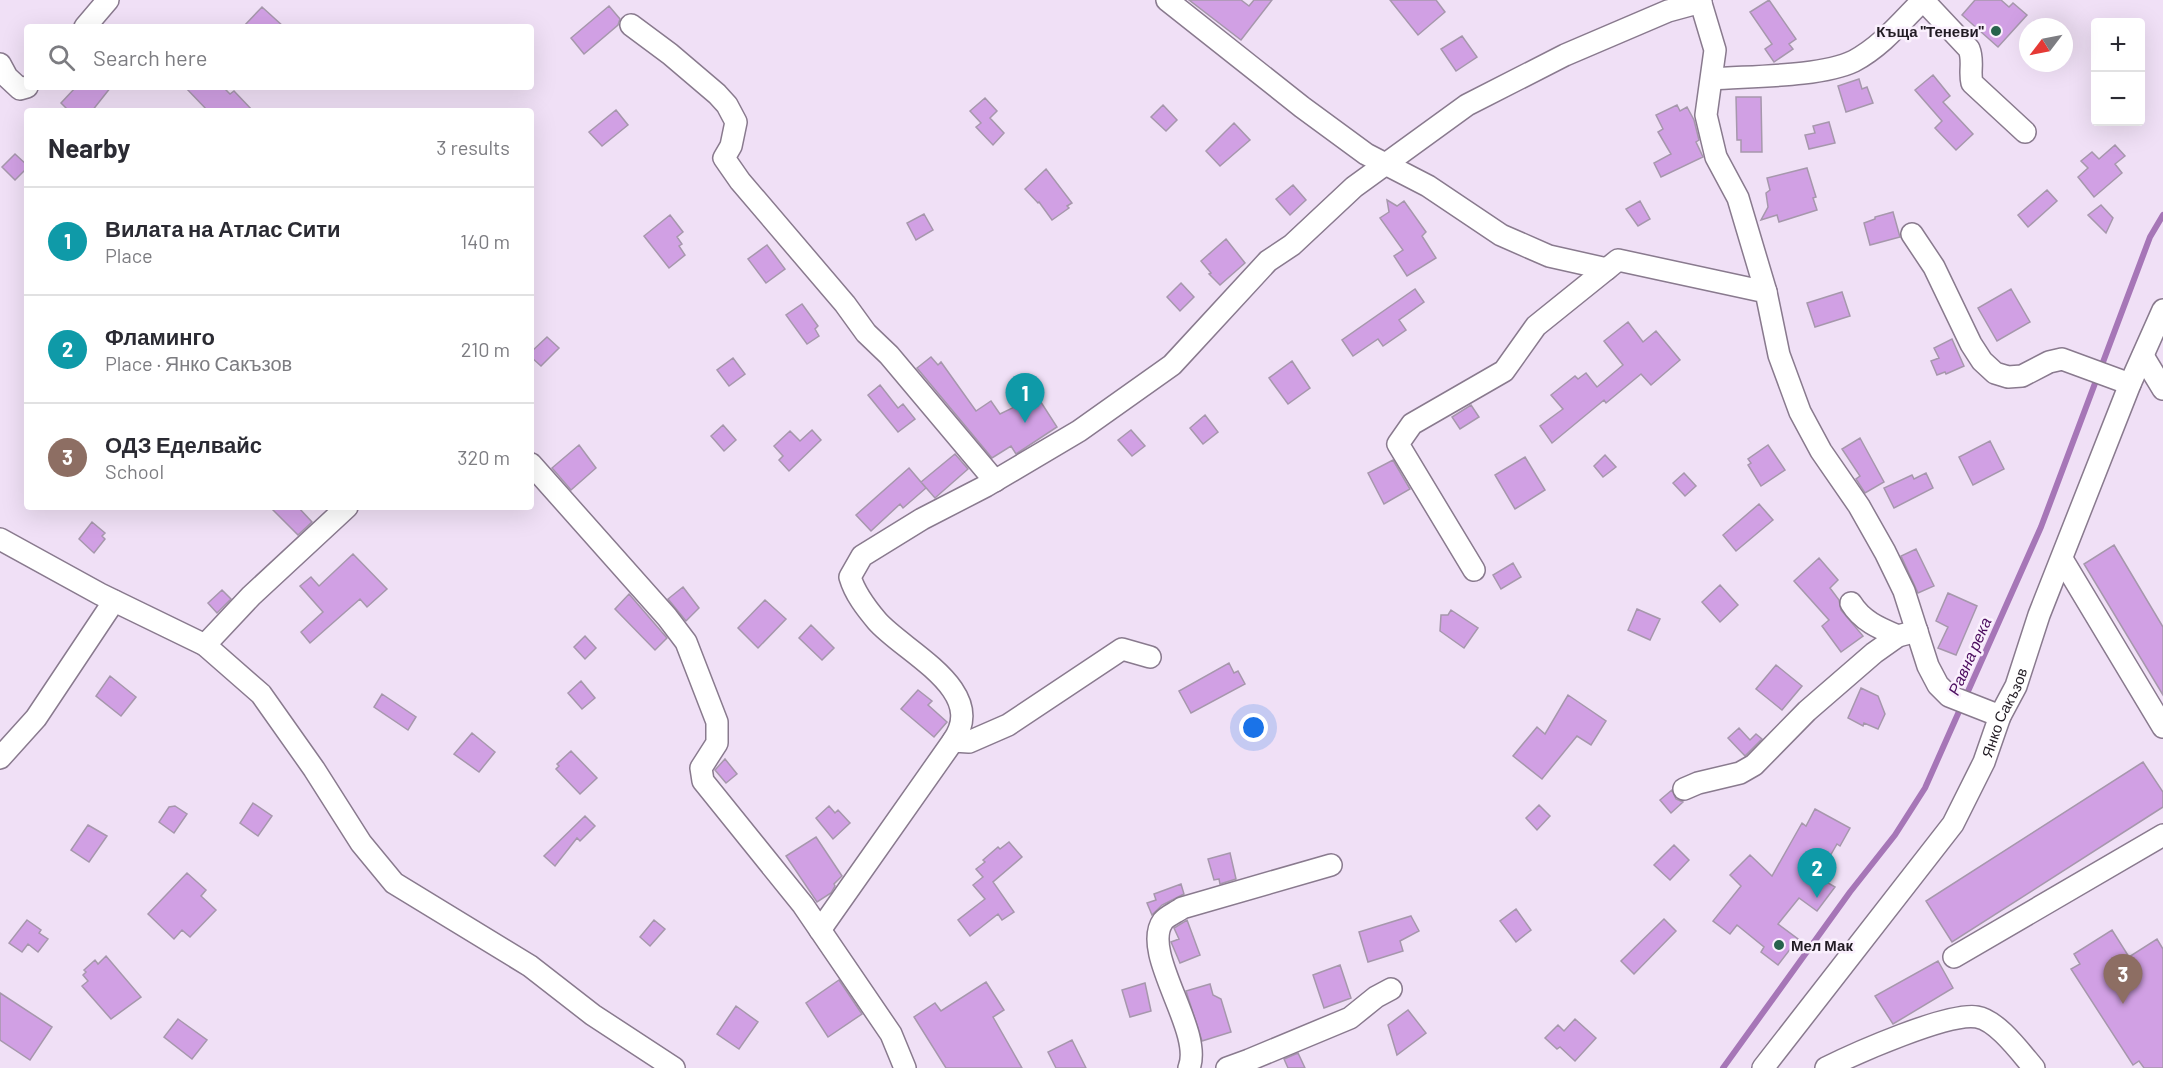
<!DOCTYPE html>
<meta charset="utf-8">
<style>
body{margin:0;font-family:Barlow,sans-serif;background:#f7f7f7;color:#2b2b33}
.controls{position:absolute;right:18px;top:18px;display:grid;overflow:hidden;border-radius:6px;box-shadow:0 6px 24px #0002}
.controls button{width:54px;height:54px;display:grid;place-items:center;padding:0;border:0;border-bottom:2px solid #e1e1e2;background:#fff;color:#2b2b33;font:30px sans-serif}
.compass{position:absolute;left:2019px;top:18px;width:54px;height:54px;border-radius:50%;background:#fff;box-shadow:0 6px 24px #0002;rotate:238deg}
.you{position:absolute;left:1254px;top:728px;width:21px;height:21px;margin:-15px;border:4px solid #fff;border-radius:50%;background:#1a73e8;box-shadow:0 0 0 9px #1a73e833}
.badge{display:grid;place-items:center;width:39px;height:39px;border-radius:50%;background:#27634d;color:#fff;font-size:20px;font-weight:700}
.pin{position:absolute;translate:-50% -50px;filter:drop-shadow(0 2px 3px #0008)}
.pin::after{content:'';position:absolute;top:32px;width:21px;height:18px;background:inherit;clip-path:polygon(0 0,100% 0,50% 100%)}
.list{margin:0;padding:0;list-style:none}
h2{display:flex;justify-content:space-between;align-items:center;height:78px;margin:0;padding:0 24px;font-size:26px}
h2 small{font-size:20px;font-weight:400;color:#7c7c81}
.list li{display:grid;grid-template-columns:39px 1fr auto;gap:18px;align-items:center;box-sizing:border-box;height:108px;padding:0 24px;border-top:2px solid #e1e1e2}
.list b{display:block;font-size:22px;white-space:nowrap}
.list p{margin:0;font-size:20px;white-space:nowrap;color:#7c7c81}
.list em{font-size:20px;font-style:normal;color:#7c7c81}
.icon{flex:none;width:33px;height:33px;fill:none;stroke:currentColor;stroke-width:2;stroke-linecap:round;stroke-linejoin:round}
.map{position:relative;flex:none;width:2163px;height:1068px;overflow:hidden}
.search{position:absolute;background:#fff;box-shadow:0 6px 24px #0002;left:24px;top:24px;width:510px;height:66px;display:flex;align-items:center;gap:15px;box-sizing:border-box;padding:0 21px;border-radius:6px;color:#7c7c81;font-size:22px}
.panel{position:absolute;background:#fff;box-shadow:0 6px 24px #0002;left:24px;top:108px;width:510px;height:402px;border-radius:6px}
.map>svg:first-child{display:block}
.lines{fill:none;stroke-linecap:round;stroke-linejoin:round}
.stream{stroke:#a676b7;stroke-width:6}
.building{fill:#d1a0e4;stroke:#a697ac;stroke-width:1.5}
.minor-casing{stroke:#897a8e;stroke-width:24}
.minor{stroke:#fff;stroke-width:21}
.poi-dot{fill:#27634d;stroke:#faf0fd;stroke-width:2}
.labels{text-anchor:middle;dominant-baseline:central;stroke-width:5;stroke-linejoin:round;paint-order:stroke}
.poi-label{font-size:15px;font-weight:bold;fill:#221c24;stroke:#faf0fd;text-anchor:end}
.street-label{font-size:15px;fill:#221c24;stroke:#faf0fd}
.water-label{font-size:16px;font-style:italic;fill:#4b0c5e;stroke:#faf0fd}
</style>
<div class="map">
<svg width="2163" height="1068" viewBox="0 0 2163 1068">
<rect width="100%" height="100%" fill="#f0e0f6"/>
<g class="lines">
<path class="stream" d="M1723,1068L1850,892L1895,835L1925,788L2041,527L2150,237L2163,215"/>
</g>
<path class="building" d="M1189,0H1241L1249,6L1254,0H1272L1241,40Z
M1390,0H1436L1445,12L1418,35Z
M1769,0L1796,39L1789,44L1793,49L1774,62L1765,49L1772,44L1750,12Z
M1975,0H2001L2009,7L2013,3L2027,15L1998,47L1962,15Z
M609,6L620,19L618,25L584,54L571,38Z
M262,7L284,27H243Z
M1462,36L1477,57L1456,71L1441,49Z
M1933,75L1950,96L1943,102L1973,134L1956,150L1935,128L1942,121L1915,90Z
M1859,79L1862,89L1867,87L1873,103L1846,112L1838,86Z
M76,87H111L92,111H69L61,103Z
M185,87H223L230,94L234,91L253,111H208Z
M1736,97H1761L1762,152H1741V140H1737Z
M985,98L997,111L990,118L1004,133L993,145L976,127L981,123L970,111Z
M1163,105L1177,120L1166,131L1151,117Z
M1677,105L1680,111L1687,107L1694,120L1699,140L1696,142L1703,157L1661,177L1654,163L1671,154L1658,132L1663,129L1656,115Z
M616,110L628,125L602,146L589,132Z
M1829,122L1835,143L1809,149L1805,135L1815,133L1813,126Z
M1234,123L1250,140L1220,166L1206,151Z
M2115,145L2125,156L2115,164L2122,173L2094,197L2078,177L2088,168L2081,161L2092,152L2099,159Z
M15,154L27,165V168L15,180L2,167Z
M1807,168L1816,197L1813,198L1817,210L1779,222L1777,215L1761,220L1768,207L1766,193L1770,190L1767,178Z
M1046,169L1072,203L1067,206L1069,208L1052,220L1039,202L1038,203L1025,189Z
M1293,185L1306,200L1290,215L1276,199Z
M2047,190L2057,201L2028,227L2018,215Z
M1387,200L1397,206L1404,201L1426,232L1422,236L1436,258L1407,276L1394,256L1403,250L1380,218L1389,212Z
M1640,201L1650,219L1638,226L1626,209Z
M2101,205L2113,218L2106,233L2088,215Z
M1893,212L1900,237L1870,245L1864,223L1875,219V217Z
M924,214L933,230L916,240L907,223Z
M670,215L683,232L677,237L682,244L679,246L685,255L669,268L644,236Z
M1226,239L1245,263L1220,285L1209,274L1211,273L1201,261Z
M767,245L785,269L766,283L748,259Z
M1181,283L1194,297L1180,311L1167,297Z
M1415,289L1424,302L1399,320L1406,330L1383,346L1378,339L1353,356L1342,340Z
M2011,289L2030,322L1997,341L1978,308Z
M1842,292L1850,316L1815,327L1807,303Z
M802,304L818,326L815,329L819,336L807,344L786,315Z
M1628,322L1643,342L1656,331L1680,360L1651,385L1641,374L1606,403L1604,400L1552,443L1540,426L1563,409L1551,395L1575,376L1578,379L1586,373L1597,387L1623,365L1604,341Z
M547,337L559,348L541,366L531,357V352Z
M1952,339L1964,366L1946,374L1945,372L1937,375L1931,361L1939,358L1934,348Z
M931,357L938,365L941,362L976,411L991,401L1000,414L1037,396L1057,427L1016,454L1011,446L992,458L917,368Z
M733,358L745,374L729,386L717,370Z
M1292,361L1310,388L1288,404L1269,378Z
M880,385L898,408L903,404L915,419L898,432L868,395Z
M1471,405L1479,417L1460,429L1452,417Z
M1205,415L1218,432L1203,444L1190,428Z
M723,425L736,440L724,451L711,436Z
M812,430L821,440L789,471L779,460L783,456L774,446L790,431L800,441Z
M1131,430L1145,446L1132,456L1118,440Z
M1860,438L1884,482L1865,493L1856,479L1860,476L1842,449Z
M1990,441L2004,469L1973,485L1959,457Z
M579,445L596,468L571,490L552,468Z
M1768,445L1785,470L1761,486L1748,465L1751,463L1748,459Z
M955,454L968,469L935,498L921,482Z
M1605,455L1616,467L1603,477L1594,466Z
M1525,457L1545,490L1515,509L1495,475Z
M1393,460L1410,489L1384,504L1368,473Z
M909,468L926,488L903,508L900,504L871,531L856,515Z
M1684,473L1696,486L1685,496L1673,483Z
M1926,473L1933,488L1894,508L1884,488L1912,475L1914,479Z
M1759,504L1773,520L1736,551L1723,535Z
M270,507H298L312,522L298,535Z
M92,522L105,533L102,536L105,539L94,553L79,539Z
M2114,545L2163,627V695L2084,564Z
M1916,549L1934,586L1918,593L1901,556Z
M353,554L387,589L367,607L360,599L310,643L301,632L323,612L300,586L311,577L319,586Z
M1819,558L1838,580L1830,588L1839,600L1841,610L1863,636L1841,652L1822,626L1829,620L1794,581Z
M1513,563L1521,577L1501,589L1493,575Z
M1720,585L1738,605L1720,622L1702,602Z
M683,587L699,608L686,621L668,599Z
M222,590L231,599L217,613L208,603Z
M1948,593L1977,606L1956,655L1938,648L1948,627L1936,621Z
M629,594L667,638L655,650L615,609Z
M765,600L786,619L758,648L738,628Z
M1637,609L1660,619L1650,640L1628,630Z
M1451,610L1478,628L1464,648L1440,631L1441,615H1448Z
M811,625L834,648L822,660L799,638Z
M585,636L596,648L585,659L574,647Z
M1229,663L1234,673L1238,671L1245,684L1191,713L1179,691Z
M1776,665L1802,686L1782,710L1756,689Z
M110,676L136,697L121,716L96,696Z
M581,681L595,698L582,709L568,693Z
M1861,688L1878,696L1885,714L1878,729L1864,723L1863,726L1848,718Z
M918,690L932,701L928,705L947,722L934,737L901,709Z
M382,694L416,717L408,730L374,707Z
M1568,695L1606,721L1591,745L1577,736L1542,779L1513,756L1537,727L1545,734Z
M1739,728L1750,740L1756,734L1762,739L1745,756L1728,738Z
M472,733L495,752L479,772L454,754Z
M571,751L597,778L580,794L556,769L559,766L557,764Z
M725,759L737,774L726,783L715,770Z
M2143,762L2163,792V807L1952,942L1926,901Z
M1672,790L1676,799L1683,802L1671,813L1660,800Z
M253,803L272,816L258,836L240,823Z
M1539,805L1550,816L1537,830L1526,818Z
M175,806L187,814L174,833L159,822L169,807Z
M829,806L835,813L838,810L850,823L833,839L816,818Z
M1815,809L1850,828L1840,846L1837,844L1818,877L1835,887L1817,911L1799,898L1778,924L1798,939L1778,965L1761,952L1764,947L1737,925L1730,934L1713,921L1741,886L1730,875L1750,855L1772,876L1802,823L1806,826Z
M585,816L595,826L580,841L577,838L555,866L544,856Z
M88,825L107,836L89,862L71,850Z
M816,837L842,876L834,884L835,886L831,893L817,902L786,856Z
M1009,842L1022,857L993,882L1014,912L1002,920L998,914L970,936L958,920L985,899L973,885L983,877L976,869L985,862L983,860L998,847L1000,849Z
M1674,845L1689,860L1670,880L1654,865Z
M1230,853L1236,879L1220,884L1219,879L1214,880L1208,859Z
M187,873L206,890L201,896L216,910L190,937L182,930L174,939L148,914Z
M1181,884L1184,894L1162,905L1152,915L1147,903L1156,900L1154,894Z
M1516,909L1531,930L1516,942L1500,921Z
M1411,916L1419,931L1400,941L1403,951L1368,962L1359,932Z
M1664,919L1676,931L1634,974L1621,961Z
M27,920L41,930L39,933L48,939L38,952L28,944L22,952L9,943Z
M654,920L665,929L650,946L640,937Z
M1187,920L1200,955L1180,963L1171,942L1179,939L1174,928Z
M2112,930L2129,957L2157,939L2163,949V1068H2144L2139,1061L2133,1065L2071,969L2080,964L2074,954Z
M106,956L141,997L111,1019L82,986L88,981L83,975L86,972L84,970L95,960L98,964Z
M1938,961L1953,988L1893,1024L1875,996Z
M1340,965L1351,998L1324,1008L1313,975Z
M839,980L862,1014L828,1037L806,1003Z
M986,982L1004,1010L993,1017L1022,1068H946L914,1017L935,1003L941,1011Z
M1145,983L1151,1011L1130,1017L1122,990Z
M1210,984L1213,995L1221,999L1231,1032L1202,1041L1186,991Z
M0,993L52,1027L30,1060L0,1040Z
M736,1006L758,1022L739,1049L717,1034Z
M1408,1010L1426,1033L1397,1055L1388,1025Z
M178,1019L207,1040L192,1059L164,1037Z
M1575,1019L1596,1038L1575,1061L1560,1047L1557,1049L1545,1038L1558,1025L1564,1031Z
M1072,1040L1086,1068H1056L1048,1052Z
M1298,1053L1305,1068H1288L1284,1059Z"/>
<g class="lines">
<g class="minor-casing">
<g id="minor">
<path d="M1167,0L1302,107L1366,154L1428,186L1501,235L1549,256L1607,269"/>
<path d="M1700,0L1715,50L1706,115L1716,157L1738,198L1766,292"/>
<path d="M1923,0L1969,49C1974,61 1969,71 1972,83L2025,132"/>
<path d="M631,25L670,54L717,94L727,105L736,122L731,146L724,158L740,181L845,304L866,333L889,355L995,481"/>
<path d="M85,27L108,0"/>
<path d="M0,64L7,77L20,89L27,87"/>
<path d="M1712,79C1750,76 1821,77 1854,61C1882,46 1901,22 1923,0"/>
<path d="M1912,234L1934,267L1971,344L1982,361L1995,373L2008,377L2022,376L2049,362L2062,359L2130,384"/>
<path d="M2143,356L2163,389"/>
<path d="M531,464L667,617L686,642L717,722V743L701,768L703,781L803,905L891,1034L905,1068"/>
<path d="M0,539L100,594L205,645L261,694L314,769L361,843L394,883L530,966L593,1015L674,1068"/>
<path d="M2062,559L2163,727"/>
<path d="M1474,570L1398,444L1412,424L1504,371L1536,326L1618,260L1766,292L1779,355L1800,412L1821,451L1859,506L1885,552L1904,591L1928,666L1938,685L1949,696L2000,716"/>
<path d="M1851,603C1862,621 1879,628 1898,636"/>
<path d="M205,645L251,596L347,507"/>
<path d="M953,741C989,690 904,652 877,621C866,608 855,594 850,577L862,556L922,519L986,486L1079,431L1172,365L1268,261L1292,245L1354,187L1467,105L1565,55L1668,11L1701,2"/>
<path d="M0,758L36,718L114,601"/>
<path d="M1684,789L1698,783L1740,773L1754,765L1807,711L1874,653L1898,636L1917,631"/>
<path d="M820,930L953,741L969,742L1008,725L1122,649L1150,657"/>
<path d="M1954,957L2163,835"/>
<path d="M1189,1068C1204,1031 1140,953 1163,921C1167,916 1177,912 1182,908L1331,865"/>
<path d="M1227,1068L1249,1060L1350,1018L1376,997L1391,989"/>
<path id="s1" d="M1763,1068L1953,824L1984,762L2000,716L2016,686L2039,615L2130,384L2163,310"/>
<path d="M1826,1068C1854,1054 1948,1012 1977,1017C1997,1020 2021,1053 2034,1068"/>
</g>
</g>
<use href="#minor" class="minor"/>
</g>
<g class="poi-dot">
<circle cx="1996" cy="31" r="6"/>
<circle cx="1779" cy="945" r="6"/>
</g>
<g class="labels">
<g class="poi-label">
<text x="1984" y="31">Къща "Теневи"</text>
<text x="1791" y="945" text-anchor="start">Мел Мак</text>
</g>
<g class="street-label">
<text stroke="none"><textPath href="#s1" startOffset="432">Янко Сакъзов</textPath></text>
</g>
<g class="water-label">
<text transform="translate(1969 656) rotate(-66)">Равна река</text>
</g>
</g>
</svg>
<div class="controls">
<button>+</button>
<button>−</button>
</div>
<svg class="compass" viewBox="-18 -18 36 36"><path d="M0-13l5 13h-10z" fill="#e53935"/><path d="M0 13l5-13h-10z" fill="#7c7c81"/></svg>
<div class="you"></div>
<div class="pin badge" style="left:1025px;top:423px;background:#0f9aa8">1</div>
<div class="pin badge" style="left:1817px;top:898px;background:#0f9aa8">2</div>
<div class="pin badge" style="left:2123px;top:1004px;background:#8d6e63">3</div>
<div class="search"><svg class="icon" aria-label="search" viewBox="0 0 24 24"><circle cx="10" cy="10" r="6"/><path d="M15 15l6 6"/></svg>Search here</div>
<section class="panel">
<h2>Nearby<small>3 results</small></h2>
<ul class="list">
<li><span class="badge" style="background:#0f9aa8">1</span><div><b>Вилата на Атлас Сити</b><p>Place</p></div><em>140 m</em></li>
<li><span class="badge" style="background:#0f9aa8">2</span><div><b>Фламинго</b><p>Place · Янко Сакъзов</p></div><em>210 m</em></li>
<li><span class="badge" style="background:#8d6e63">3</span><div><b>ОДЗ Еделвайс</b><p>School</p></div><em>320 m</em></li>
</ul>
</section>
</div>
